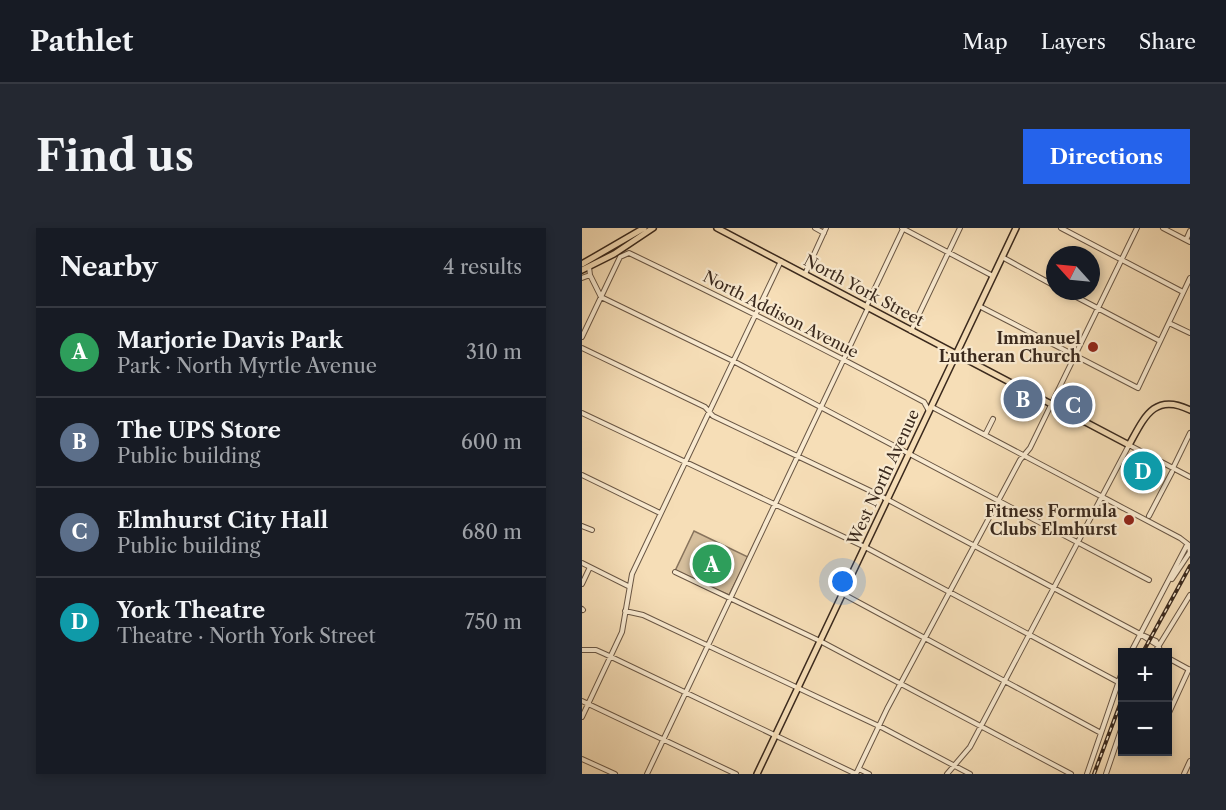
<!DOCTYPE html>
<meta charset="utf-8">
<style>
body{margin:0;font-family:"Libre Caslon Text",serif;background:#242831;color:#f1f3f6}
.controls{position:absolute;right:18px;bottom:18px;display:grid;overflow:hidden;border-radius:0px;box-shadow:0 3px 9px #0003}
.controls button{width:54px;height:54px;display:grid;place-items:center;padding:0;border:0;border-bottom:2px solid #363941;background:#171b24;color:#f1f3f6;font:30px sans-serif}
.compass{position:absolute;left:464px;top:18px;width:54px;height:54px;border-radius:50%;background:#171b24;box-shadow:0 3px 9px #0003;rotate:297deg}
.you{position:absolute;left:261px;top:354px;width:21px;height:21px;margin:-15px;border:4px solid #fff;border-radius:50%;background:#1a73e8;box-shadow:0 0 0 9px #1a73e833}
.badge{display:grid;place-items:center;width:39px;height:39px;border-radius:50%;background:#2563eb;color:#fff;font-size:20px;font-weight:700}
.pin{position:absolute;translate:-50% -50%;border:3px solid #fff;box-shadow:0 2px 6px #0006}
.list{margin:0;padding:0;list-style:none}
h2{display:flex;justify-content:space-between;align-items:center;height:78px;margin:0;padding:0 24px;font-size:26px}
h2 small{font-size:20px;font-weight:400;color:#9ea1a6}
.list li{display:grid;grid-template-columns:39px 1fr auto;gap:18px;align-items:center;box-sizing:border-box;height:90px;padding:0 24px;border-top:2px solid #363941}
.list b{display:block;font-size:22px;white-space:nowrap}
.list p{margin:0;font-size:20px;white-space:nowrap;color:#9ea1a6}
.list em{font-size:20px;font-style:normal;color:#9ea1a6}
.map{position:relative;flex:none;width:608px;height:546px;overflow:hidden;border-radius:0px}
header{display:flex;align-items:center;gap:36px;box-sizing:border-box;height:84px;padding:0 30px;background:#171b24;border-bottom:2px solid #363941}
header strong{font-size:28px}
nav{display:flex;gap:33px;margin-inline-start:auto;font-size:21px}
.intro{display:flex;align-items:center;justify-content:space-between;box-sizing:border-box;height:144px;padding:0 36px}
h1{margin:0;font-size:42px}
.button{padding:15px 27px;border-radius:0px;background:#2563eb;color:#fff;font-size:21px;font-weight:700}
main{display:flex;gap:36px;padding:0 36px}
aside{flex:1;background:#171b24;border-radius:0px;box-shadow:0 3px 9px #0003}
.map>svg:first-child{display:block}
.green{fill:#d6bf9d;stroke:#88745d;stroke-width:1.5}
.lines{fill:none;stroke-linecap:round;stroke-linejoin:round}
.minor-casing{stroke:#695644;stroke-width:6}
.major-casing{stroke:#3a291d;stroke-width:8}
.minor{stroke:#f9ead0;stroke-width:4}
.major{stroke:#f6deb7;stroke-width:5}
.rail-casing{stroke:#3a291d;stroke-width:4}
.rail{stroke:#f9ead0;stroke-width:1.5;stroke-dasharray:4.5;stroke-linecap:butt}
.poi-dot{fill:#8f2418;stroke:#f9ead0;stroke-width:2}
.labels{text-anchor:middle;dominant-baseline:central;stroke-width:4.5;stroke-linejoin:round;paint-order:stroke}
.street-label{font-size:16px;fill:#3a291d;stroke:#f9ead0}
.poi-label{font-size:16px;font-weight:bold;fill:#3a291d;stroke:#f9ead0;text-anchor:end}
</style>
<header>
<strong>Pathlet</strong>
<nav><a>Map</a><a>Layers</a><a>Share</a></nav>
</header>
<div class="intro"><h1>Find us</h1><a class="button">Directions</a></div>
<main>
<aside>
<h2>Nearby<small>4 results</small></h2>
<ul class="list">
<li><span class="badge" style="background:#2e9e5b">A</span><div><b>Marjorie Davis Park</b><p>Park · North Myrtle Avenue</p></div><em>310 m</em></li>
<li><span class="badge" style="background:#5c6f8a">B</span><div><b>The UPS Store</b><p>Public building</p></div><em>600 m</em></li>
<li><span class="badge" style="background:#5c6f8a">C</span><div><b>Elmhurst City Hall</b><p>Public building</p></div><em>680 m</em></li>
<li><span class="badge" style="background:#0f9aa8">D</span><div><b>York Theatre</b><p>Theatre · North York Street</p></div><em>750 m</em></li>
</ul>
</aside>
<div class="map">
<svg width="608" height="546" viewBox="0 0 608 546">
<rect width="100%" height="100%" fill="#f6deb7"/>
<filter id="stains"><feTurbulence type="fractalNoise" baseFrequency=".00333" numOctaves="4"/><feColorMatrix values="0 0 0 0 .2 0 0 0 0 .09 0 0 0 0 .02 0 0 0 .5 -.17"/></filter>
<radialGradient id="worn" r=".72"><stop offset=".6" stop-color="#630" stop-opacity="0"/><stop offset="1" stop-color="#630" stop-opacity=".3"/></radialGradient>
<path class="green" d="M112,303L166,329L147,367L93,343Z"/>
<g class="lines">
<g class="minor-casing">
<path id="minor" d="M233,0L242,5
M320,0L411,48
M479,0L601,64
M581,0L608,14
M604,12L608,3
M420,29L473,58
M7,39L8,47L19,69L151,133L567,352
M223,46L244,0
M0,50L8,47
M483,63L578,113
M397,78L556,160L608,50
M284,79L321,1
M587,95L608,105
M329,103L378,0
M0,109L38,29L47,25C147,73 245,122 342,174L347,183
M0,120L123,179L131,188L295,266L558,406L577,418
M350,179L598,310L607,317L608,326
M0,185L283,319L536,454
M403,207L411,191
M591,240L608,205
M0,247L78,285
M513,265L541,280
M567,288L590,244
M0,298L10,302
M0,335L46,358
M93,344L238,413L489,546
M590,351L608,324
M0,356L8,339
M261,366L519,505
M0,381L1,382
M43,383L61,387L301,500L388,546
M558,406L574,413L579,424
M0,422H14L23,426L274,546
M549,424L605,317
M573,424L608,367
M586,430L608,442
M0,473L154,546
M586,487L607,441
M0,489L40,404L50,346L199,33
M0,531L33,546
M277,541L287,546
M65,546L286,80
M274,546L305,481L438,232L448,220L555,0
M365,546L388,519L547,217L608,249
M505,546L540,444
M524,546L540,499
M602,546L608,533"/>
</g>
<g class="major-casing">
<path id="major" d="M135,0L547,217C562,190 572,164 608,182
M0,36L62,0
M0,42L32,26L71,0
M175,546L434,0"/>
</g>
<use href="#minor" class="minor"/>
<use href="#major" class="major"/>
<g class="rail-casing">
<path id="rail" d="M561,424L608,338
M512,546L540,471"/>
</g>
<use href="#rail" class="rail"/>
</g>
<g class="poi-dot">
<circle cx="511" cy="119" r="6"/>
<circle cx="547" cy="292" r="6"/>
</g>
<g class="labels">
<g class="street-label">
<text transform="translate(282 62) rotate(28)">North York Street</text>
<text transform="translate(199 86) rotate(27)">North Addison Avenue</text>
<text transform="translate(301 249) rotate(-65)">West North Avenue</text>
</g>
<g class="poi-label">
<text x="499" y="110">Immanuel<tspan x="499" dy="18">Lutheran Church</tspan></text>
<text x="535" y="283">Fitness Formula<tspan x="535" dy="18">Clubs Elmhurst</tspan></text>
</g>
</g>
<rect width="100%" height="100%" filter="url(#stains)"/>
<rect width="100%" height="100%" fill="url(#worn)"/>
</svg>
<div class="controls">
<button>+</button>
<button>−</button>
</div>
<svg class="compass" viewBox="-18 -18 36 36"><path d="M0-13l5 13h-10z" fill="#e53935"/><path d="M0 13l5-13h-10z" fill="#9ea1a6"/></svg>
<div class="you"></div>
<div class="pin badge" style="left:130px;top:336px;background:#2e9e5b">A</div>
<div class="pin badge" style="left:441px;top:171px;background:#5c6f8a">B</div>
<div class="pin badge" style="left:491px;top:177px;background:#5c6f8a">C</div>
<div class="pin badge" style="left:561px;top:243px;background:#0f9aa8">D</div>
</div>
</main>
